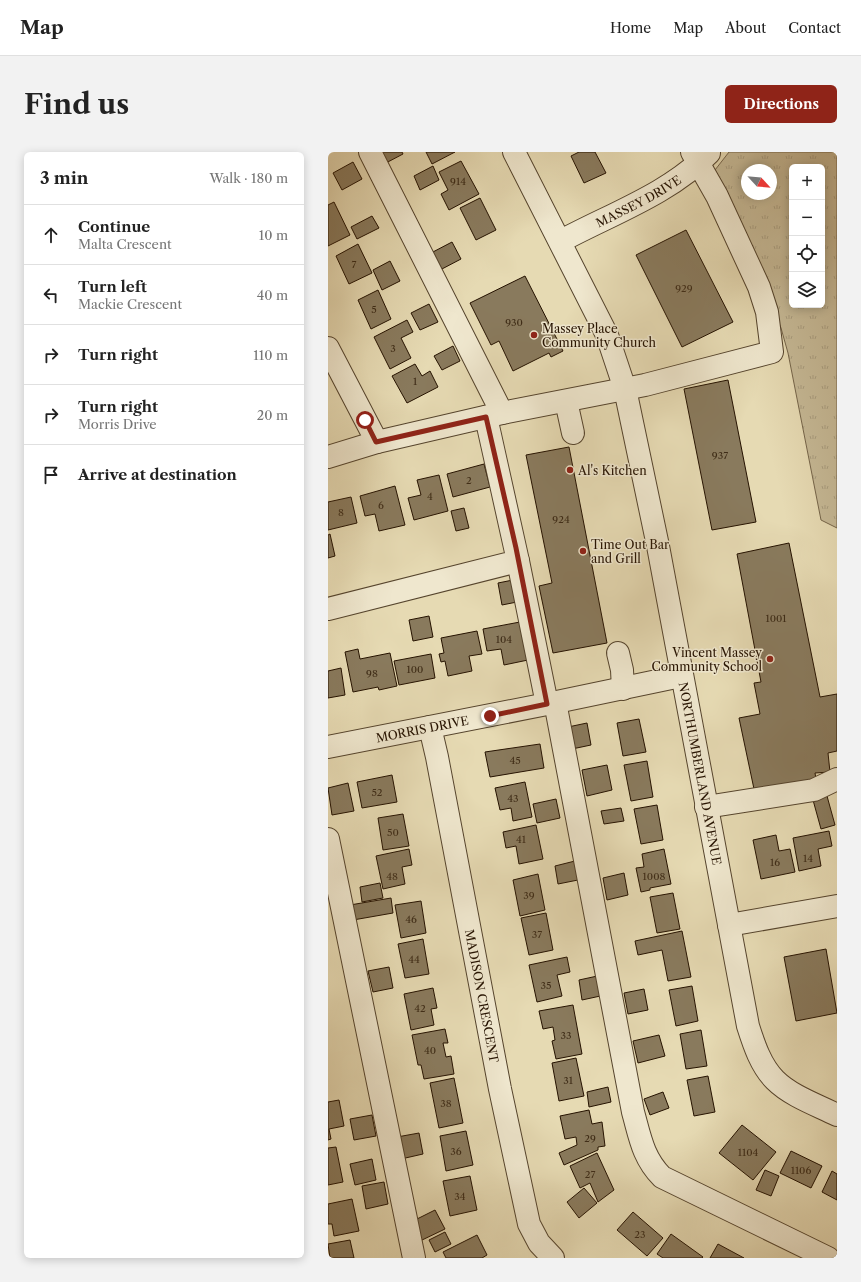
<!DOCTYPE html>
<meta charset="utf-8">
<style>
body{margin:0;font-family:"Libre Caslon Text",serif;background:#f2f2f2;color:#222}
.controls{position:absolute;right:12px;top:12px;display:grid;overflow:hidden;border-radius:6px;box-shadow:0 2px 10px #0003}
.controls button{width:36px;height:36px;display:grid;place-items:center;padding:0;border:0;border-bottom:1px solid #e0e0e0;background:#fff;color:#222;font:20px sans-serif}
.compass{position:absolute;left:413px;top:12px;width:36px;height:36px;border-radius:50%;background:#fff;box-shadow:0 2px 10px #0003;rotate:116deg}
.stop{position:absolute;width:12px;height:12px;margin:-9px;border:3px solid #8f2418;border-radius:50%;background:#fff}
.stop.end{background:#8f2418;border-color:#fff;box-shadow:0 1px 4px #0008}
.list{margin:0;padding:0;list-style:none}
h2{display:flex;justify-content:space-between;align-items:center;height:52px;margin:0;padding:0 16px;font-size:17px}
h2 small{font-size:13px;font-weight:400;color:#767676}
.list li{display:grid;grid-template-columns:26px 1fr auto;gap:12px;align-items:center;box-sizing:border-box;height:60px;padding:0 16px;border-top:1px solid #e0e0e0}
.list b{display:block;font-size:15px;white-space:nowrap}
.list p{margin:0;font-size:13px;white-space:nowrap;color:#767676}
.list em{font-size:13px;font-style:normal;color:#767676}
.icon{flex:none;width:22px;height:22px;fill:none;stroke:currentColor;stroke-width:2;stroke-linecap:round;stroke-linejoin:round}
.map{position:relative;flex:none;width:509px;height:1106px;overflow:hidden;border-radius:6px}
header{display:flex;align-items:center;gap:24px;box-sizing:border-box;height:56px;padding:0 20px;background:#fff;border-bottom:1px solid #e0e0e0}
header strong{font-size:19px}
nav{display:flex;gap:22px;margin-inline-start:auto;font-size:14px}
.intro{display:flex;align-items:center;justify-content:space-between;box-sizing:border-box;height:96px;padding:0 24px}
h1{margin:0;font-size:28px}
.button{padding:10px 18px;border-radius:6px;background:#8f2418;color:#fff;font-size:14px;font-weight:700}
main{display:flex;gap:24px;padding:0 24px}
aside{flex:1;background:#fff;border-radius:6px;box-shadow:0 2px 10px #0003}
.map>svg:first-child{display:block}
.park{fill:url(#park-tufts);stroke:#75654a;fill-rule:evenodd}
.building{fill:#897a5d;stroke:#251200}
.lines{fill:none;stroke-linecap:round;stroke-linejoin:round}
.minor-casing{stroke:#55442d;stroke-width:24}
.minor{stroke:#efe7ce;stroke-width:22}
.route{stroke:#8f2418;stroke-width:5}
.poi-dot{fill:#8f2418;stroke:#efe7ce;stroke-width:1.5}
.labels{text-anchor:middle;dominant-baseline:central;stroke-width:3;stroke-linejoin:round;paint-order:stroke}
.number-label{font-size:10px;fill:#3e2c17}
.street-label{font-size:12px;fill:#251200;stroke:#efe7ce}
.poi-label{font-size:12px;fill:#251200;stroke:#efe7ce;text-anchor:start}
</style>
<header>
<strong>Map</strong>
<nav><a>Home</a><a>Map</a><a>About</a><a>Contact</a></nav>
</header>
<div class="intro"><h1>Find us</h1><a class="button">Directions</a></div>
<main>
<aside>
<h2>3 min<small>Walk · 180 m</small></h2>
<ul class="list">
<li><svg class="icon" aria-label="ahead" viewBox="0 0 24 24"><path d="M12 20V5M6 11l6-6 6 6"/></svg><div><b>Continue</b><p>Malta Crescent</p></div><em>10 m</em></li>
<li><svg class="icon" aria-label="left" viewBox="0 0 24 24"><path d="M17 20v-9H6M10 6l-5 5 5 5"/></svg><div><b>Turn left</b><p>Mackie Crescent</p></div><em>40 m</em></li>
<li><svg class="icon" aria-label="right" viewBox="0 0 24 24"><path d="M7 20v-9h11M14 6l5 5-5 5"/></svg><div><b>Turn right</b></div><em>110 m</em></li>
<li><svg class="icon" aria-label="right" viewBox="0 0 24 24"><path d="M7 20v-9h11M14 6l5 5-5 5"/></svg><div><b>Turn right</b><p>Morris Drive</p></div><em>20 m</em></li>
<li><svg class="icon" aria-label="arrive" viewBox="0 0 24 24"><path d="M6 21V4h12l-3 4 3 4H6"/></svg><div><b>Arrive at destination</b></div></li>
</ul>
</aside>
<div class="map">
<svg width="509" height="1106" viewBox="0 0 509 1106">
<defs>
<pattern id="park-tufts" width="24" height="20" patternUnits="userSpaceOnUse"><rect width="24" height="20" fill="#c5b895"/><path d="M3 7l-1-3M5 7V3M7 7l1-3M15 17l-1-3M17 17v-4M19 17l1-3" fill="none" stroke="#a99d7f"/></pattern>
</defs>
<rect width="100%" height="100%" fill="#e6dab3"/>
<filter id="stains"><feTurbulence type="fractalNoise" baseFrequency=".005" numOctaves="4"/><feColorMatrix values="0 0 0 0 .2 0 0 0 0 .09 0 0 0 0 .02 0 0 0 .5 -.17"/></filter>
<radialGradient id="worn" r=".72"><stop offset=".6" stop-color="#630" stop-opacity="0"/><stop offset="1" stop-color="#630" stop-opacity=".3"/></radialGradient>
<path class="park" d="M401,0H509V376L493,368L460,201L453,176L387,18ZM464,15H494V153H464ZM419,18H443V42H419Z"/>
<path class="building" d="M50,0H74L75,2L56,12Z
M98,0H127L104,12Z
M251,0H267L278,21L256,31L243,4Z
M133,9L151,42L121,58L113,42L120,38L111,20Z
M25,10L34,27L14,38L5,21Z
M105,14L111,28L92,38L86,24Z
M152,46L168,78L148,88L132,56Z
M6,50L22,83L0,94V53Z
M44,64L51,76L29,87L23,75Z
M358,78L405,170L354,195L308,103Z
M124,90L133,107L112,118L103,101Z
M30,92L44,121L21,132L8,104Z
M62,109L72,129L54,138L45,118Z
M197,124L235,199L223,205L221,201L185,219L171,189L163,193L142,151Z
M50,138L63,167L43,177L30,148Z
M101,152L110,170L92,178L83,161Z
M79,168L85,180L73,186L83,206L62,217L46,185Z
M125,194L132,209L114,218L106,204Z
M87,212L94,224L102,219L110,235L79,251L64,224Z
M400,228L428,370L384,378L356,237Z
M241,295L279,491L225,501L211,434L224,431L198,303Z
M156,312L162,335L125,345L119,322Z
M111,323L120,359L86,368L80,346L93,343L89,328Z
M67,334L77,373L51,379L47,362L37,364L32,344Z
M23,345L29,371L0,378V350Z
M136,356L141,376L128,379L123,359Z
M2,382L7,404L0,406V383Z
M461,391L492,545L509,542V599L500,601L502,620L487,621L488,627L426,637L411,566L432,562L426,531L433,530L409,402Z
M185,428L189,450L174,453L170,431Z
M101,464L105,485L85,489L81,468Z
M192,470L200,508L176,513L173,497L159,499L155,477Z
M149,479L154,502L141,504L144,519L120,524L117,509L113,510L111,502L116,501L113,486Z
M30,497L32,507L62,501L69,534L51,538L50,535L25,540L17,500Z
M103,502L107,526L71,533L66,509Z
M13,516L17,543L0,546V519Z
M311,567L318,600L295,604L289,571Z
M259,571L263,593L244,597L240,575Z
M212,592L216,616L162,625L157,600Z
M319,609L325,645L303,649L296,613Z
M279,613L284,638L259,644L254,618Z
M64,623L69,650L34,656L29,630Z
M197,630L204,665L185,669L183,656L172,658L167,636Z
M20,631L26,659L4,663L0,636Z
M499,644L507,673L493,677L485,648Z
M228,647L232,666L209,671L205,652Z
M329,653L335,688L313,692L306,657Z
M293,656L296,669L276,672L273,659Z
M75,662L81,694L55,698L50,666Z
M208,673L215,707L191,712L188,694L178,696L175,680Z
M501,679L504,694L490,697L493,714L471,719L465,686Z
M448,683L451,699L462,697L467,720L433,727L425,688Z
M81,697L84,713L74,715L77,732L55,737L48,704Z
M336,697L343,732L322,736V738L313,740L308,716L316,715L314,702Z
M247,709L250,728L230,732L227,714Z
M296,721L300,743L279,748L275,726Z
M210,722L217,758L192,764L185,728Z
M52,731L55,746L34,750L32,735Z
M345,741L352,777L329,781L322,745Z
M63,746L65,761L25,768L22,753Z
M93,749L98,781L73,786L67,753Z
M218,761L225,798L201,803L193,766Z
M354,779L363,825L340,829L334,798L310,803L307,789Z
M95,787L101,822L77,826L70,792Z
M498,797L509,861L468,869L456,805Z
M239,805L242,820L229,823L234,844L209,850L201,813Z
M61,815L65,836L45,840L40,819Z
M274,823L277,843L254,848L251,828Z
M364,834L370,869L348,874L341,838Z
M105,836L109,856L103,857L106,873L83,878L76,842Z
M316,837L320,858L300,862L296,841Z
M245,853L254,902L228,907L224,889L227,888L225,875L215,877L211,859Z
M117,877L120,891H115L118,905L123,904L126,922L96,927L93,913H90L84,883Z
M373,878L379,914L358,917L352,882Z
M331,883L337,904L310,911L305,889Z
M248,906L256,944L231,949L224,911Z
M380,924L387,960L366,964L359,928Z
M126,926L135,971L111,976L102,931Z
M280,935L283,950L261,955L259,940Z
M335,940L341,956L322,963L316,947Z
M11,948L16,974L1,977L3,987L0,988V950Z
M261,958L264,972L274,970L277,994L270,995V998L236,1013L231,1001L249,993L248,985L237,987L232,964Z
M44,963L48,984L26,988L22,967Z
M414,973L448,1000L425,1028L391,1001Z
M138,979L145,1013L118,1019L112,984Z
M91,981L95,1002L73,1007L69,985Z
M8,995L15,1030L0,1033V996Z
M463,999L494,1014L483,1036L452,1021Z
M269,1001L286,1038L270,1050L262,1031L252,1036L242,1014Z
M44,1007L48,1028L27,1033L22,1012Z
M437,1018L451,1024L443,1044L428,1038Z
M504,1019L509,1022V1048L494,1040Z
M142,1024L149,1058L122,1064L115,1029Z
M56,1030L60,1052L38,1057L34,1034Z
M256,1036L269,1051L251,1066L239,1050Z
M24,1047L31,1079L6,1084L4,1072H0V1052Z
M107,1058L117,1077L92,1089L83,1070Z
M305,1060L335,1086L319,1104L289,1078Z
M117,1080L123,1092L107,1100L101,1088Z
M343,1082L375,1105L374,1106H335L329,1102Z
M149,1083L159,1103L154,1106H118L115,1100Z
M22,1088L26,1106H2L0,1092Z
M390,1092L416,1106H382Z"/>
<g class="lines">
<g class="minor-casing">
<g id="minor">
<path d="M42,0L174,261"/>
<path id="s1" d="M186,0L279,183L297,237L330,394L420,874C426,893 433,914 447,928C463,944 489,953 509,963"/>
<path id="s2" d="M233,89C283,62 341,42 381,1"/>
<path d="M0,196L49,290"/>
<path d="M238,249L245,281"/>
<path d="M0,305L49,290L174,261L317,233L444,200L439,160L431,135L389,44L364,0"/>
<path d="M190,409L219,552"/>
<path d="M0,457L190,409L158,265"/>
<path d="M290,501L294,518L295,537"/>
<path d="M227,550L305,960C312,985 315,1006 334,1025L500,1106"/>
<path id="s3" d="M102,575L109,605L172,937L201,1072L211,1091L225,1106"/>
<path id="s4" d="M0,595L219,552L353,524"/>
<path d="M378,655L486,638L509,627"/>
<path d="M0,687L86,1106"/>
<path d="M401,773L509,754"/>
</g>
</g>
<use href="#minor" class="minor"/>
</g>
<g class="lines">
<path class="route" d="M37,268L48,290L158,265L188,396L219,552L162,564"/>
</g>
<g class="poi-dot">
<circle cx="206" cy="183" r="4"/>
<circle cx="242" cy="318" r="4"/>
<circle cx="255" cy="399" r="4"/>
<circle cx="442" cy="507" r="4"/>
</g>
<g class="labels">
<g class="number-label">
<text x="130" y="29">914</text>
<text x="26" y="112">7</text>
<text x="356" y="136">929</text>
<text x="46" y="157">5</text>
<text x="186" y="170">930</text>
<text x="65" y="196">3</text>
<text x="87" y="229">1</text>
<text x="392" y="303">937</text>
<text x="141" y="328">2</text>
<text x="102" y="344">4</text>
<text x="53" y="353">6</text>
<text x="13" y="360">8</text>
<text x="233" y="367">924</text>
<text x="448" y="466">1001</text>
<text x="176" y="487">104</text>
<text x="87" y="517">100</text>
<text x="44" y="521">98</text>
<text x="187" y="608">45</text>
<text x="49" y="640">52</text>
<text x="185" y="646">43</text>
<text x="65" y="680">50</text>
<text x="193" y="687">41</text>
<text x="480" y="706">14</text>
<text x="447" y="710">16</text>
<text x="64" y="724">48</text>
<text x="326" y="724">1008</text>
<text x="201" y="743">39</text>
<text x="83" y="767">46</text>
<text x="209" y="782">37</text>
<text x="86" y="807">44</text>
<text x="218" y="833">35</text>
<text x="92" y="856">42</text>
<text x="238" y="883">33</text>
<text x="102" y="898">40</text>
<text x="240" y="928">31</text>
<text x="118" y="951">38</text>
<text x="262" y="986">29</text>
<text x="128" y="999">36</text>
<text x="420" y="1000">1104</text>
<text x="473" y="1018">1106</text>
<text x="262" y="1022">27</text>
<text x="132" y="1044">34</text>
<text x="312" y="1082">23</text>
</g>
<g class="street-label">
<text stroke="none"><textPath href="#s2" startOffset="87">MASSEY DRIVE</textPath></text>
<text stroke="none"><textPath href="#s4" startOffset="96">MORRIS DRIVE</textPath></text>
<text stroke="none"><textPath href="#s1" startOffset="654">NORTHUMBERLAND AVENUE</textPath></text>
<text stroke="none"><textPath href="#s3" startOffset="274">MADISON CRESCENT</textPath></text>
</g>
<g class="poi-label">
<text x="214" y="176">Massey Place<tspan x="214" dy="14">Community Church</tspan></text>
<text x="250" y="318">Al's Kitchen</text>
<text x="263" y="392">Time Out Bar<tspan x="263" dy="14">and Grill</tspan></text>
<text x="434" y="500" text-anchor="end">Vincent Massey<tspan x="434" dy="14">Community School</tspan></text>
</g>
</g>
<rect width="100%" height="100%" filter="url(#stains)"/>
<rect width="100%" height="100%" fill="url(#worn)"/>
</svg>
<div class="controls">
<button>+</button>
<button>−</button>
<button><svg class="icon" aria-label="locate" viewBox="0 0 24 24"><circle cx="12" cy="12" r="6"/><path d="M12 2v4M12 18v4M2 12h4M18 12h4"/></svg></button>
<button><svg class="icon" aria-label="layers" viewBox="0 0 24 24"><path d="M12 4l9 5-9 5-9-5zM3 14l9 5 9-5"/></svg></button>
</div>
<svg class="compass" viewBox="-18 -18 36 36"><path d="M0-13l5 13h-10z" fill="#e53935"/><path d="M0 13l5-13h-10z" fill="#767676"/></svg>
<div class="stop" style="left:37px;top:268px"></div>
<div class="stop end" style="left:162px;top:564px"></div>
</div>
</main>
